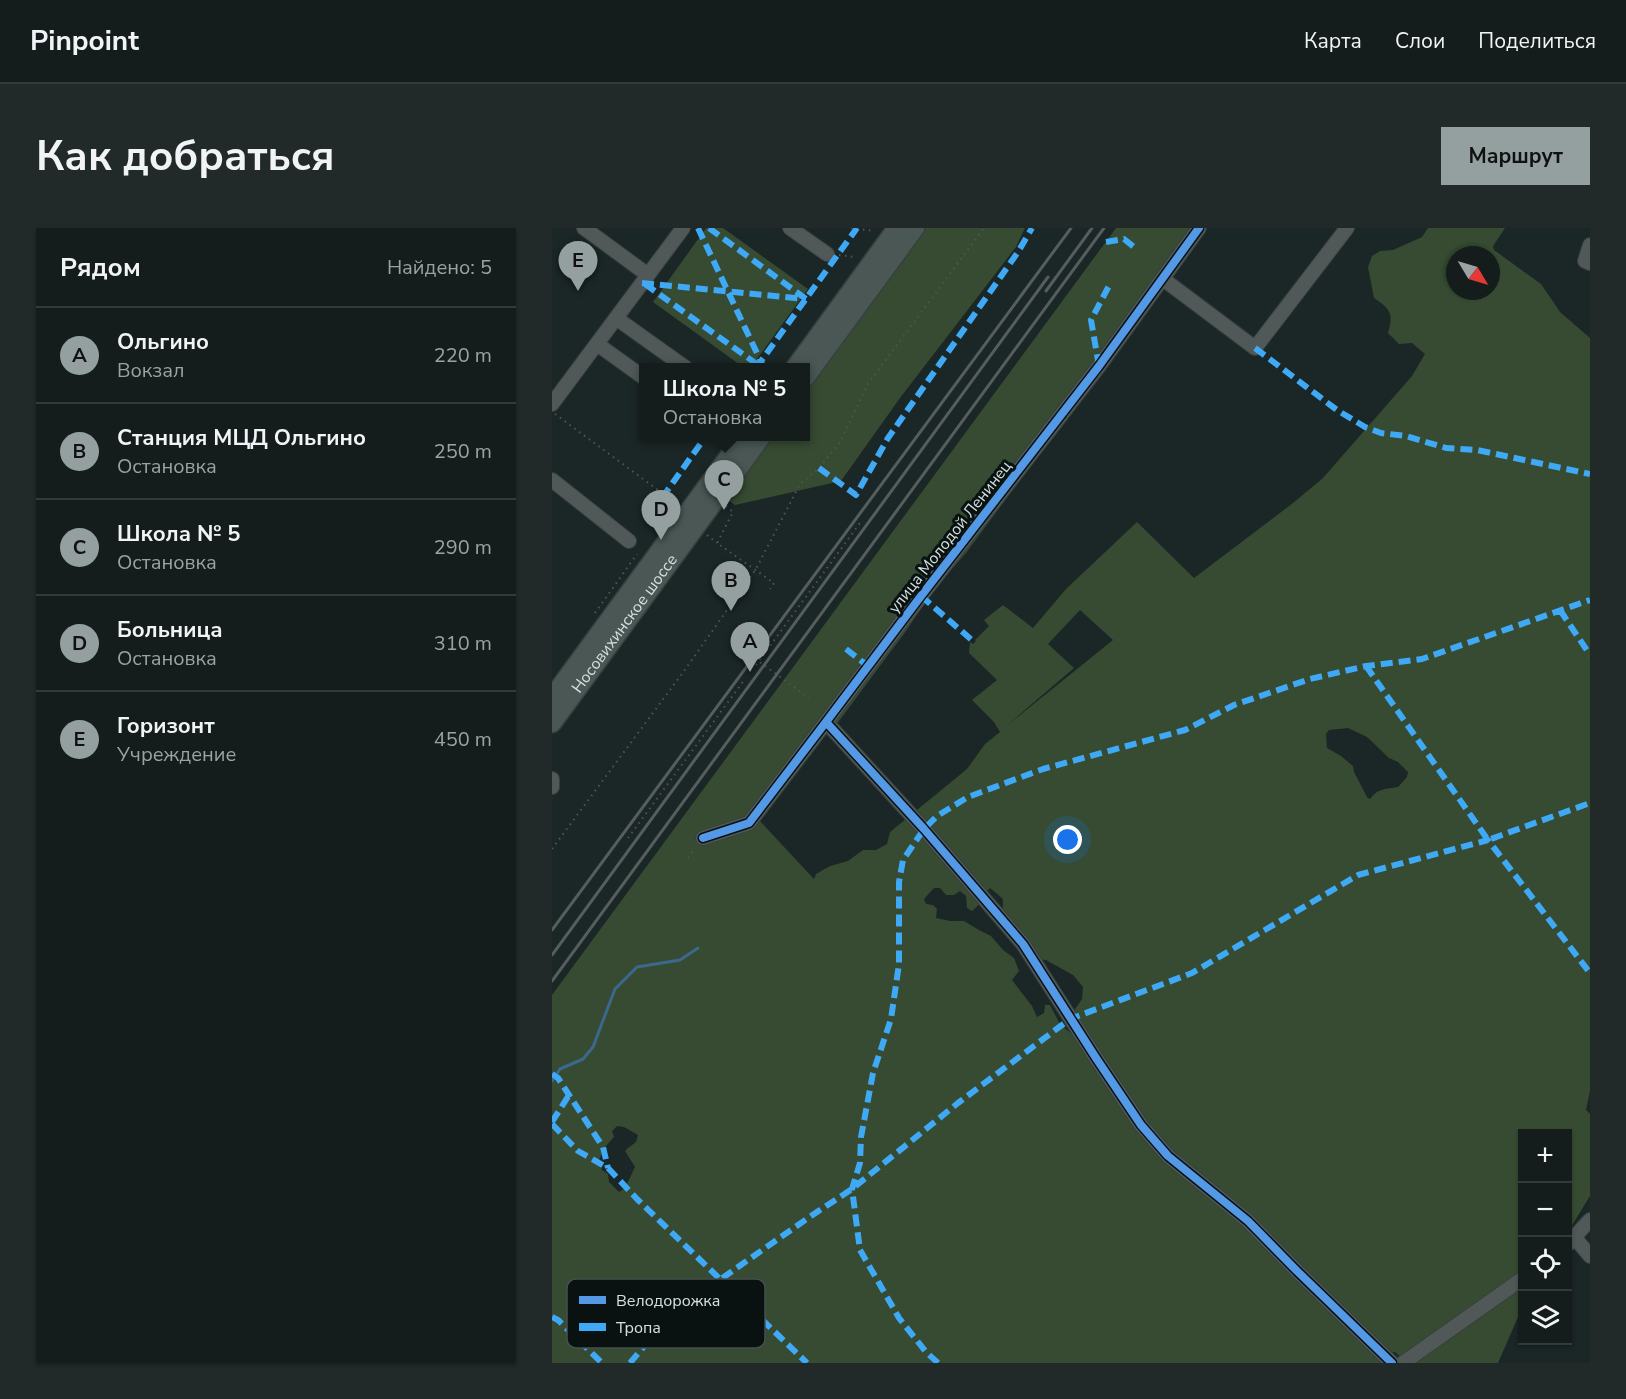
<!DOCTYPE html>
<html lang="ru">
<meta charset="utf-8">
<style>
body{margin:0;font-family:"Nunito Sans",sans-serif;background:#212929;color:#f1f3f6}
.controls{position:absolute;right:18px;bottom:18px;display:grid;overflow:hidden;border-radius:0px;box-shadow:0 2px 4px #0004}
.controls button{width:54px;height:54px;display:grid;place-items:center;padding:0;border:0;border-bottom:2px solid #333a3b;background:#141c1c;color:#f1f3f6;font:30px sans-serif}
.compass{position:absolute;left:894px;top:18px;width:54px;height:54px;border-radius:50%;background:#141c1c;box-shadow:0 2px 4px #0004;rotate:128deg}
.you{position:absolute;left:516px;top:612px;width:21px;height:21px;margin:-15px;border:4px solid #fff;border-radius:50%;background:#1a73e8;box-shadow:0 0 0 9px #1a73e833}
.badge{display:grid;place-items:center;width:39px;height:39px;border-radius:50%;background:#93a09f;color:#111;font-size:20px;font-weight:700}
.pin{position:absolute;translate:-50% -50px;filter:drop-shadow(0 2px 3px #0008)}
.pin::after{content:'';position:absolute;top:32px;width:21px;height:18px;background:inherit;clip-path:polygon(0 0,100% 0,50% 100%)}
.popup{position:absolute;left:87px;top:135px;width:171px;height:78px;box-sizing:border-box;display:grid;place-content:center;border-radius:0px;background:#141c1c;filter:drop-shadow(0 2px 4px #0005);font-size:20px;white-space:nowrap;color:#9da1a3}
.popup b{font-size:22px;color:#f1f3f6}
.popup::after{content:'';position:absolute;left:50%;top:100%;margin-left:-12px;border:12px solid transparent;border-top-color:#141c1c}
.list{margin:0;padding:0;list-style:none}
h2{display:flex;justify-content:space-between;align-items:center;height:78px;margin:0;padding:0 24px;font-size:26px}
h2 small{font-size:20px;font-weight:400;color:#9da1a3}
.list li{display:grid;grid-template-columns:39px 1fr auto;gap:18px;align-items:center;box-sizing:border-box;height:96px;padding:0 24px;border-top:2px solid #333a3b}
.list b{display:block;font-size:22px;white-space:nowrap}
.list p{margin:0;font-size:20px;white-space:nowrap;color:#9da1a3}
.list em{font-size:20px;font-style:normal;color:#9da1a3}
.icon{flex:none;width:33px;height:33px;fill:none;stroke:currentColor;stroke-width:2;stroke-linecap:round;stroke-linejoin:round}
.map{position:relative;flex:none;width:1038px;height:1135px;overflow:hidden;border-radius:0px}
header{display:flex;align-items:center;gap:36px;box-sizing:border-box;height:84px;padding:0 30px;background:#141c1c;border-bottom:2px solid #333a3b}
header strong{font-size:28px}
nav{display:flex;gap:33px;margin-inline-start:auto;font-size:21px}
.intro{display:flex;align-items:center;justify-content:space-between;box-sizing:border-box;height:144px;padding:0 36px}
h1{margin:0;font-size:42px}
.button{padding:15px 27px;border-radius:0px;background:#93a09f;color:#111;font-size:21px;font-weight:700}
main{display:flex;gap:36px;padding:0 36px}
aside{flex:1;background:#141c1c;border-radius:0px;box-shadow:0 2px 4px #0004}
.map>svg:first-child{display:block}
.green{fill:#364b32;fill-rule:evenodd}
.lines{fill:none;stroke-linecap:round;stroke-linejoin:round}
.stream{stroke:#3b688d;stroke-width:3}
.minor-casing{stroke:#374040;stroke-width:16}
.major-casing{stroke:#374040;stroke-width:21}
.path{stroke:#4f5656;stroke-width:2;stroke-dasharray:1.5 4.5;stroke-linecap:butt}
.minor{stroke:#505858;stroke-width:14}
.major{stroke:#4a5754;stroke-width:18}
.rail{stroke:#555d5d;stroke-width:3}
.path-bridge{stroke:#4f5656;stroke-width:2;stroke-dasharray:1.5 4.5;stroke-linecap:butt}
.quiet{stroke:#3fa9f5;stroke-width:6;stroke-dasharray:12 6;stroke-linecap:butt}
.cycleway-casing{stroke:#091211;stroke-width:11}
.cycleway{stroke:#5399e6;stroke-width:8}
.labels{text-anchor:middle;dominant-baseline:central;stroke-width:6;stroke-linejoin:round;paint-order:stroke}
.street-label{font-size:16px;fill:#d4e1e0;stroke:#091211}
.key{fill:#091211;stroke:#46504f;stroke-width:1.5}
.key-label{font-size:16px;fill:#d4e1e0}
</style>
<header>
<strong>Pinpoint</strong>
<nav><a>Карта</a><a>Слои</a><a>Поделиться</a></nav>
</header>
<div class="intro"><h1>Как добраться</h1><a class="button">Маршрут</a></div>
<main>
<aside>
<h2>Рядом<small>Найдено: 5</small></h2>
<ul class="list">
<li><span class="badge">A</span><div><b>Ольгино</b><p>Вокзал</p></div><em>220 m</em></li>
<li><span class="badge">B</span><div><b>Станция МЦД Ольгино</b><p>Остановка</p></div><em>250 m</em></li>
<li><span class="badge">C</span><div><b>Школа № 5</b><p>Остановка</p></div><em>290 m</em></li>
<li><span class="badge">D</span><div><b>Больница</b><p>Остановка</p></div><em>310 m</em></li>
<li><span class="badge">E</span><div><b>Горизонт</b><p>Учреждение</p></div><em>450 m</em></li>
</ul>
</aside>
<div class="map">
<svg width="1038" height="1135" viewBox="0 0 1038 1135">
<rect width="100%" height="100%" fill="#1b2626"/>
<path class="green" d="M154,0H171L256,61L199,139H191L101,74Z
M374,0H473L464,19L348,170L289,253L183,277L173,270L219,209L253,208V163Z
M564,0H653L620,48L622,54L612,60L549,143L414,325L375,369L373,375L354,403L284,497L278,504L273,507L207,592L262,651L264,646L278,638L296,633L311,622H324L335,616L338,604L415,541L433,516L448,504L442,494L420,472L445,452L417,425L418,414L421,416L424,413L423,412L437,398L432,392L451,377L481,400L514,361L585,294L642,350L741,275L771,250L860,148L873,126L860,115L847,116L836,105C842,85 838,81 822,70L816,39L820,28L828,23L841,22L870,9L876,0H953L941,18L942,22L989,56L1008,84L1038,110V863L1034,882L1038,886V968L1016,1004V906H970V1080L946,1135H855L843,1124L835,1125L831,1135H0V767ZM903,27H939V63H903ZM528,382L561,412L453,499L522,440L496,416ZM796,500L815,509L837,530L846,534L856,544L855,549L846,559C834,561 826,560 818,571L815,569L802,544L801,538L789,528L775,520L774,506L777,502ZM382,660H388L394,667H402L408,663L414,668L415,680L420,683L435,669V663L438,660L451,671V684L486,731L494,732L521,747L531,759L530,771L521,784L522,808L508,796L498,777H493L492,785L485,789L480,778L460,752L467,743L462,730L451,722L439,708L427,702L412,693H398L384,690L385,681L381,677L374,676L372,671ZM65,898L72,899L86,907L84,914L76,920L73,923L83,939L73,960L67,964L57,954L56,946L50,942L47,932L53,919L62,909L60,903Z"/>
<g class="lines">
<path class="stream" d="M0,853L8,841L31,831L41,819L63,761L85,739L128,732L146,720"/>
<g class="minor-casing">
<path id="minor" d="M32,0L96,47
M238,0L275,26
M1038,17L1033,33L1038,35
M611,51L703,120L795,0
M64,90L134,140
M45,116L91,149
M0,176L131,0
M0,252L77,313
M274,494L372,601L471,716L544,830L589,897L616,928L696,993L745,1043L840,1135
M0,551V559
M151,610L197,595L274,494L369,368L547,138L647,0
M1023,1010L1038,1028
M1016,1016L1038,992
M851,1135L970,1051"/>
</g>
<g class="major-casing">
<g id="major">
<path d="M243,140L345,0"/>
<path d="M253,150L363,0"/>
<path d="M0,470L192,208"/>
<path id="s1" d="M0,495L210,208"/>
</g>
</g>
<path class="path" d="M299,0L322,3
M287,27L303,29
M3,186L106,262L110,270L119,280
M174,278L181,284L165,315L222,355L218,361
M155,307L165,315
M43,385L85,326
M204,437L308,295
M76,610L193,451
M0,621L132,443L204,341L248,256L267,240L288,214L316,156L432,0
M136,630L143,620"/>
<use href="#minor" class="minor"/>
<use href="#major" class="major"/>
<path class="rail" d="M494,63L540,0
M0,702L519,0
M0,727L496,49
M0,753L552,0"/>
<path class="path-bridge" d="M179,413L257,470"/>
<path class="quiet" d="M146,0L211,138
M157,0L254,71
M554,14L572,11L582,19
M90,55L254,71
M93,56L206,137
M703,120L785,182L813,199L829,205L854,208L894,220L925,222L1038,246
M547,138L539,92L559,54
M204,140L305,0
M267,240L304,267L336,210L466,24L480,0
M110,270L154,208
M369,368L421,413
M1008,382L1038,427
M294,421L316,438
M814,438L936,612L1038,575
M0,846L6,850L51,919L56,940
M0,894L17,867
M0,896L26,923L56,940L85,971L255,1135
M0,1089L6,1092L50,1135
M78,1135L99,1110L136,1074L259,988L300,961L406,875L518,791L640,745L806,647L936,612L1038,745
M386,1135L374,1124L347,1090L308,1022L300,961L308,935L309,909L321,845L339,791L347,736V654L351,632L372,601L385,588L416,569L491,541L633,502L682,477L758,451L814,438L870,431L1038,372"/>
<g class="cycleway-casing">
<path id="cycleway" d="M274,494L372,601L471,716L544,830L589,897L616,928L696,993L745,1043L840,1135
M151,610L197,595L274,494L369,368L547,138L647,0"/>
</g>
<use href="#cycleway" class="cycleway"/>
</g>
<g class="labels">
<g class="street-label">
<text transform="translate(398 309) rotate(-52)">улица Молодой Ленинец</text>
<text stroke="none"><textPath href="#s1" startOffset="123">Носовихинское шоссе</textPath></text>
</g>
</g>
<rect x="15" y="1051" width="198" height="69" rx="9" class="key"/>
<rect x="27" y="1068" width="27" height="8" fill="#5399e6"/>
<rect x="27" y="1095" width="27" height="8" fill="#3fa9f5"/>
<g class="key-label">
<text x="64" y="1078">Велодорожка</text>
<text x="64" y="1105">Тропа</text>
</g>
</svg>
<div class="controls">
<button>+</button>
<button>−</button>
<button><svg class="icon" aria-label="locate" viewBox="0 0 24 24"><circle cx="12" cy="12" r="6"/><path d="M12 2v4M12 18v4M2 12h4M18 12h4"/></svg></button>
<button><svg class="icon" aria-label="layers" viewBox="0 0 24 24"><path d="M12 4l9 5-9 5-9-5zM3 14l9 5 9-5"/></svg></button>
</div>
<svg class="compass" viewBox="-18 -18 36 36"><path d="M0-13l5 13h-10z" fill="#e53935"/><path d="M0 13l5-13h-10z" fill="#9da1a3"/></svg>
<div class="you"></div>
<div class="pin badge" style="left:198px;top:444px">A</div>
<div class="pin badge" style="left:179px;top:383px">B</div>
<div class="pin badge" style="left:172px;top:282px">C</div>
<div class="popup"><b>Школа № 5</b>Остановка</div>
<div class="pin badge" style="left:109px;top:312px">D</div>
<div class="pin badge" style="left:26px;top:63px">E</div>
</div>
</main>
